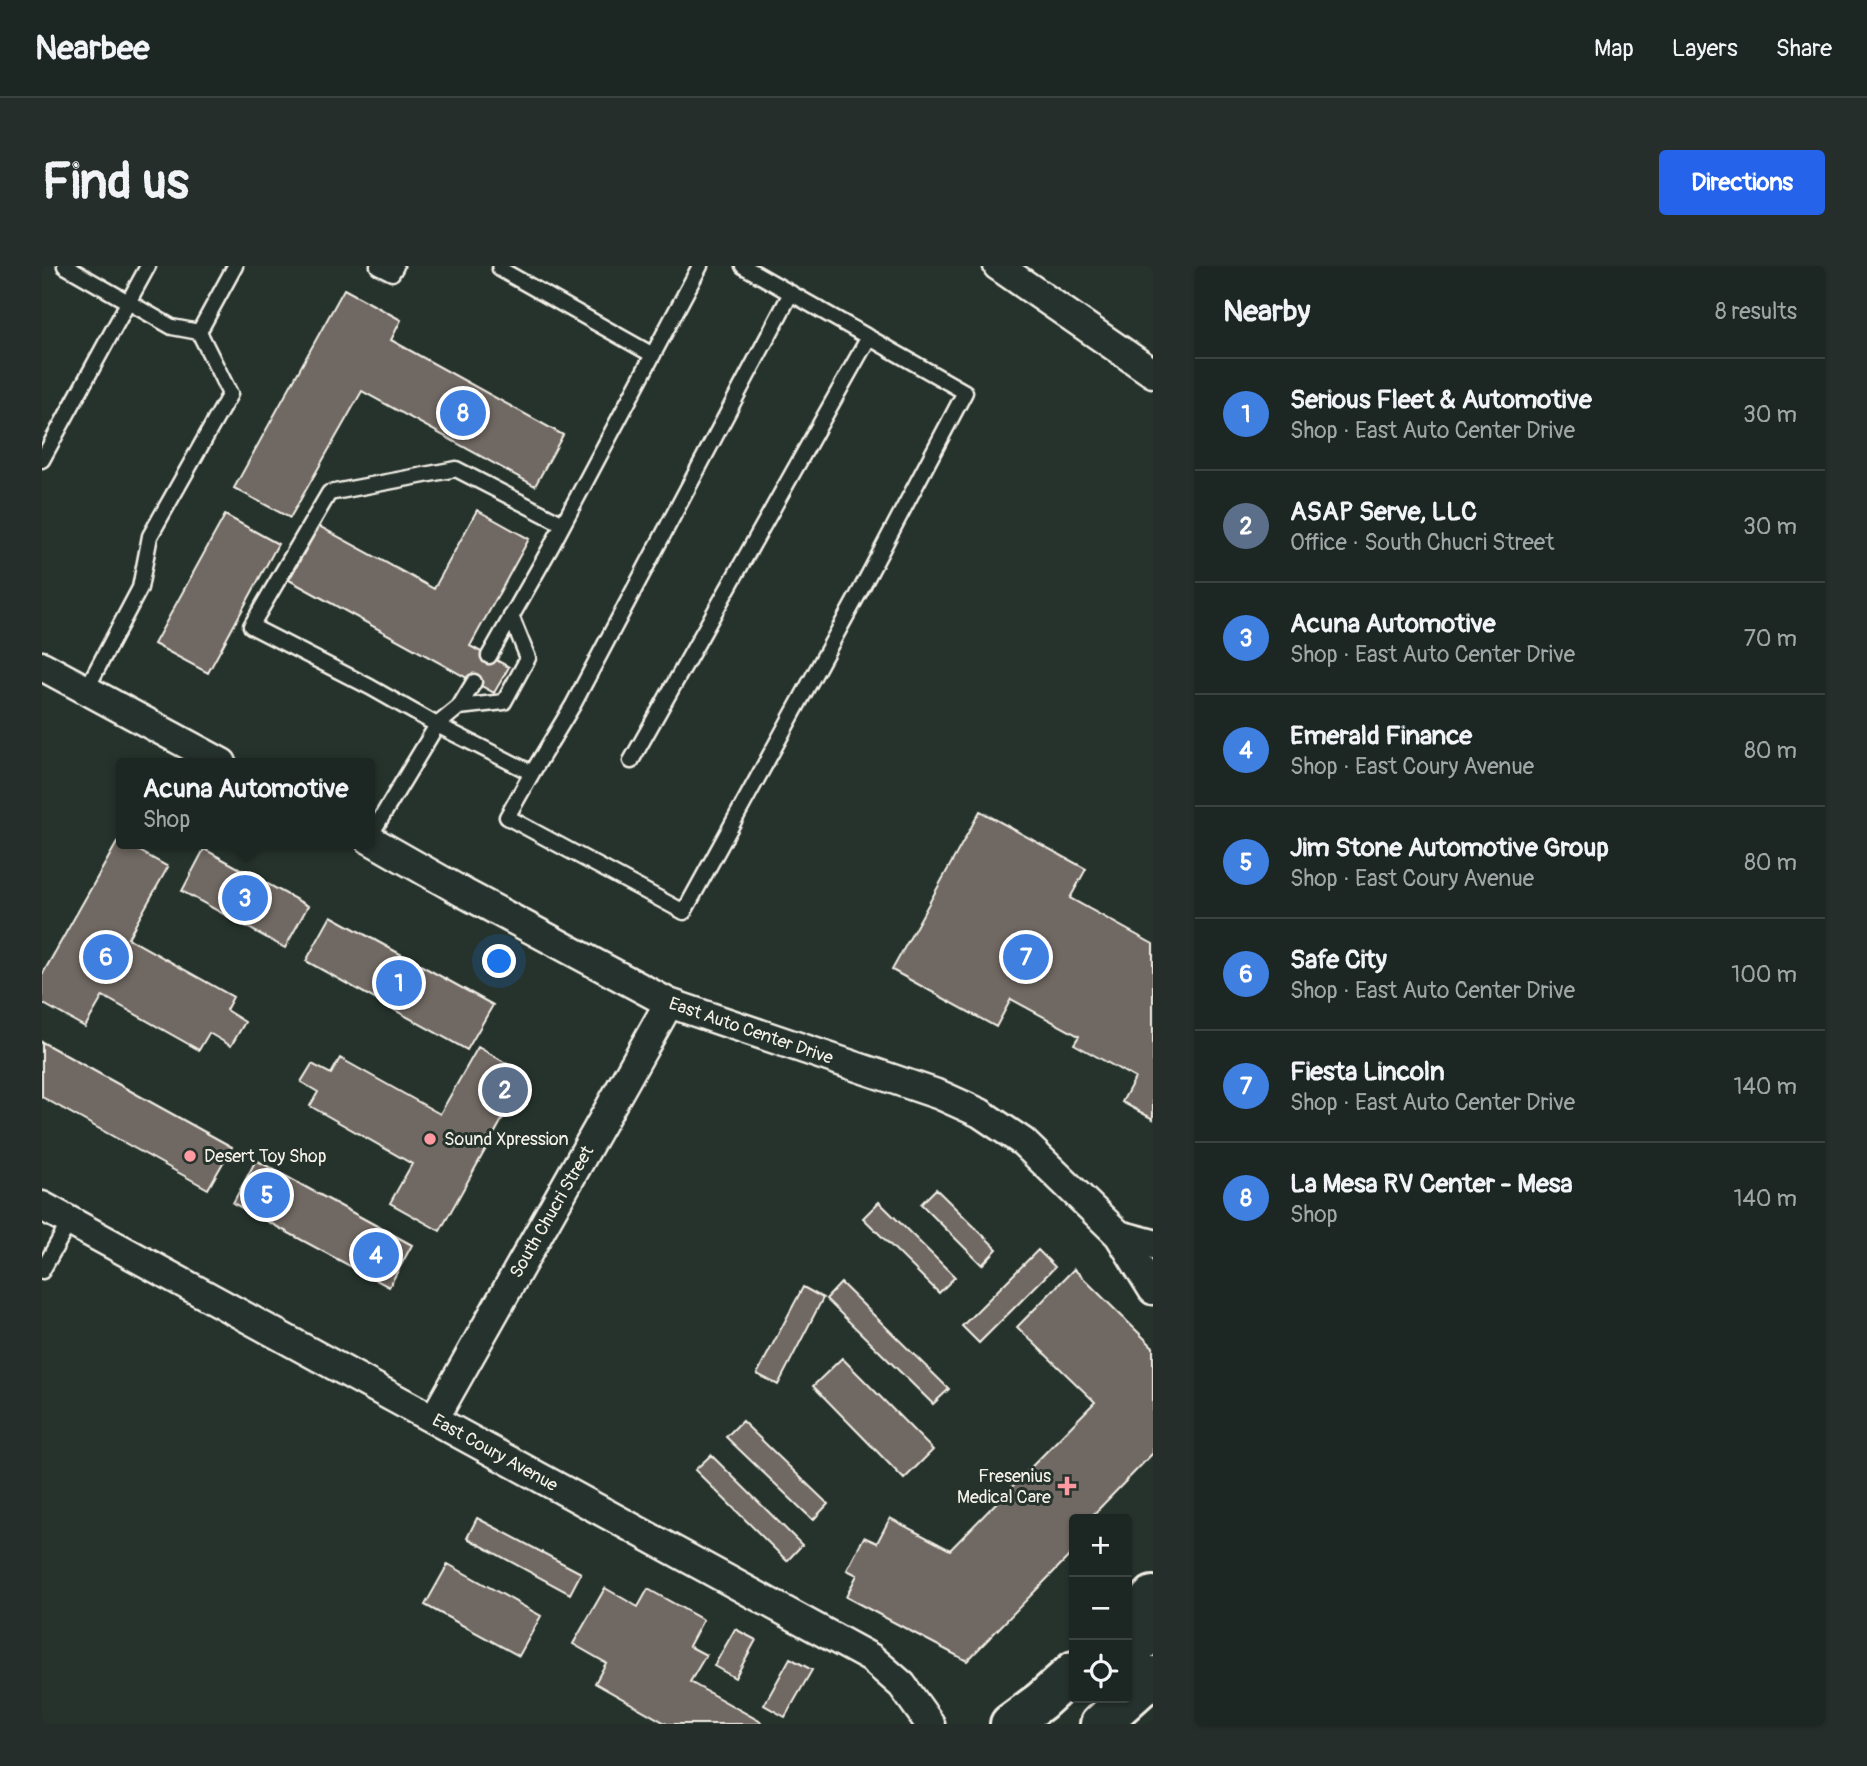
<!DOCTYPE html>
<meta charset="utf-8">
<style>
body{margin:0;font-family:Pangolin,sans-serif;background:#252e2a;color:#f1f3f6}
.controls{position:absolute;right:21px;bottom:21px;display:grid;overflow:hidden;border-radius:7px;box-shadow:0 2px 5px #0004}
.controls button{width:63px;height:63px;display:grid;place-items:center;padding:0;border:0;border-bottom:2px solid #3a4340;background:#1c2622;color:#f1f3f6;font:35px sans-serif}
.you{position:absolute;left:458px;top:696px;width:24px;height:24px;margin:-18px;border:5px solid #fff;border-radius:50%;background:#1a73e8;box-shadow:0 0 0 10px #1a73e833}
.badge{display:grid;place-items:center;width:46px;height:46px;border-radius:50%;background:#2563eb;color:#fff;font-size:23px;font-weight:700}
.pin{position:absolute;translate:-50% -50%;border:4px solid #fff;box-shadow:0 2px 7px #0006}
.popup{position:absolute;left:74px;top:492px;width:259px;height:91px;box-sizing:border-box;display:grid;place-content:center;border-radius:7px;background:#1c2622;filter:drop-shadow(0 2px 5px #0005);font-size:23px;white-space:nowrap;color:#a0a5a5}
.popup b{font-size:26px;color:#f1f3f6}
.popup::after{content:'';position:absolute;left:50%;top:100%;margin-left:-14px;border:14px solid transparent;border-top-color:#1c2622}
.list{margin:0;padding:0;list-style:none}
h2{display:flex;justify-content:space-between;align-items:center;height:91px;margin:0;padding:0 28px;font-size:30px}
h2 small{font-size:23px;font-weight:400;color:#a0a5a5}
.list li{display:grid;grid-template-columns:46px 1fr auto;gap:21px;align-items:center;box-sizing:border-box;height:112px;padding:0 28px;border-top:2px solid #3a4340}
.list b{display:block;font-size:26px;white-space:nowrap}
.list p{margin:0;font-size:23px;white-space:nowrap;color:#a0a5a5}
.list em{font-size:23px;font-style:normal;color:#a0a5a5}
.icon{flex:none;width:38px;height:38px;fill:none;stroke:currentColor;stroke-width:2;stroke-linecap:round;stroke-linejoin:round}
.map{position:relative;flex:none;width:1111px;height:1458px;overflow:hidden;border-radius:7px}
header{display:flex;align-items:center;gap:42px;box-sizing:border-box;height:98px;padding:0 35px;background:#1c2622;border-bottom:2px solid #3a4340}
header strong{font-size:33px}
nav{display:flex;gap:38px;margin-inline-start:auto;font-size:24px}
.intro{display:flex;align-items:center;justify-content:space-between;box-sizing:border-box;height:168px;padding:0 42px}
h1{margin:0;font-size:49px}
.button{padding:18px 32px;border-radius:7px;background:#2563eb;color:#fff;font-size:24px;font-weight:700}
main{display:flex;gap:42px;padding:0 42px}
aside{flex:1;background:#1c2622;border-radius:7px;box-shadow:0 2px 5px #0004}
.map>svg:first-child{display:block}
.building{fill:#706762;stroke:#f4f1e8;stroke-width:2}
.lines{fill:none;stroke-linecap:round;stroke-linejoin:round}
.service-casing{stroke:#f4f1e8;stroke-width:19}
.minor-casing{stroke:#f4f1e8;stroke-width:33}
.secondary-casing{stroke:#f4f1e8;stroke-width:44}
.service{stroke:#26332d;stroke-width:14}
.minor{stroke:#26332d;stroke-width:28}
.secondary{stroke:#26332d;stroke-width:38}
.poi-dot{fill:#ff9aa2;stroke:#26332d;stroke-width:2.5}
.labels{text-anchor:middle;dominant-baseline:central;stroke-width:6;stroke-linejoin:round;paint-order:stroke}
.street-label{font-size:18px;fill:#f4f1e8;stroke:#26332d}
.poi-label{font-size:18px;fill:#f4f1e8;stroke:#26332d;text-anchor:start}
</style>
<header>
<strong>Nearbee</strong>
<nav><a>Map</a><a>Layers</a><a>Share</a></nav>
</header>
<div class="intro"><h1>Find us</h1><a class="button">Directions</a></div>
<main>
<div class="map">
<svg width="1111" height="1458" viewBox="0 0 1111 1458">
<rect width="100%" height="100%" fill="#26332d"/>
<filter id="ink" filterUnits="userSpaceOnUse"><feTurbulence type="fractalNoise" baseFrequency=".0143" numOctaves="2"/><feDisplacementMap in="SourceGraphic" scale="14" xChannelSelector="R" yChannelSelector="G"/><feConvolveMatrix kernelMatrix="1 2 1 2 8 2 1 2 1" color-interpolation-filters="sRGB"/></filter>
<g filter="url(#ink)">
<path class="building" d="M302,23L359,54L349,74L521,169L493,220L320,125L248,252L192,222Z
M435,244L487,273L428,380L467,401L452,427L247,314L277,260L392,323Z
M183,249L236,278L166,407L112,378Z
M938,545L1044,603L1028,632L1111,678V853L1080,836L1093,812L1032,778L1037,770L969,733L954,761L850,704Z
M77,573L79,578H85L126,601L86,672L191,731L184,744L203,756L189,780L167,767L157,784L61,730L43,761L0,737V709Z
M162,583L266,640L243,682L140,625Z
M289,650L451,739L425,784L264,695Z
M0,776L190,881L166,923L0,831Z
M436,781L485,809L398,965L348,937L370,898L268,840L276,826L259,816L270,798L289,808L298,792L398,848Z
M214,894L370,979L347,1021L191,937Z
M894,923L955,983L940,999L879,938Z
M837,936L913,1011L897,1027L821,952Z
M996,984L1013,1001L937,1077L920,1060Z
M1032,1003L1111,1081V1187L1047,1253H1032V1285L925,1395L804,1331L815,1309L805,1304L822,1271L835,1277L848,1252L908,1284L1053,1136L975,1061Z
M799,1017L907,1123L891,1138L784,1033Z
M761,1021L781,1032L736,1119L715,1108Z
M800,1092L891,1184L862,1213L771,1120Z
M700,1155L786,1238L771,1254L684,1171Z
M669,1189L760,1279L745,1295L653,1204Z
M435,1252L539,1307L528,1328L425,1272Z
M406,1298L499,1350L477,1390L383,1339Z
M563,1322L596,1341L606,1323L661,1354L647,1380L664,1389L648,1416L719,1456L718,1458H625L553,1417L564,1397L531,1378Z
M693,1363L714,1374L693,1412L672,1400Z
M748,1392L770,1404L743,1451L722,1439Z"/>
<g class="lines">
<g class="service-casing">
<path id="service" d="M23,0L130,61L157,66
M336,0L350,7L354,0
M458,3L611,89
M0,194L106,0
M521,258L414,203L287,227L209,360L328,421L395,459L490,507L465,551L642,646L817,327L923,126L701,0
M447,390L510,279L658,0
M44,424L98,322L108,270L188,128L157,66L193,0
M417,441L462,436L486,392L469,350
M589,495L827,71
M490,507L531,439L749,27
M327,572L395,459L417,441L432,416
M0,1005L28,955"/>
</g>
<g class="minor-casing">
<path id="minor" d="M956,0L1111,107
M0,400L180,497
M327,573L422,627L627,737L898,829L938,847L981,876L1077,969L1111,1024
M0,940L829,1392L860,1419L888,1458
M1077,969L1111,978
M392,1153L627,737"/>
</g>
<g class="secondary-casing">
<path id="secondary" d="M1085,1357L1111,1330
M1085,1388L1111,1364
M968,1458L999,1435L1032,1405
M1058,1458L1111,1410"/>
</g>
<use href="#service" class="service"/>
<use href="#minor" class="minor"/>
<use href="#secondary" class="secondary"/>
</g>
</g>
<g class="poi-dot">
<circle cx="388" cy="873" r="7"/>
<circle cx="148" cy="890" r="7"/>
<path d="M1021.5 1209.5h7v7h7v7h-7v7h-7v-7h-7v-7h7z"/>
</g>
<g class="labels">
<g class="street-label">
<text transform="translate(709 765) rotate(19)">East Auto Center Drive</text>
<text transform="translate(510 946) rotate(-60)">South Chucri Street</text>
<text transform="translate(453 1187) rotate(29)">East Coury Avenue</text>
</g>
<g class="poi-label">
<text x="402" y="873">Sound Xpression</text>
<text x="162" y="890">Desert Toy Shop</text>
<text x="1009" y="1210" text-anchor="end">Fresenius<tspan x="1009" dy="21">Medical Care</tspan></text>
</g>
</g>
</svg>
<div class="controls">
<button>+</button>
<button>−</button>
<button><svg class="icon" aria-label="locate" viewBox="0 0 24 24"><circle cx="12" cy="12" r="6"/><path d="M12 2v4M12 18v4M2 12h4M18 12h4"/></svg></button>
</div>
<div class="you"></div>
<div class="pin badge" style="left:357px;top:717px;background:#3f7fe0">1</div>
<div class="pin badge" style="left:463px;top:824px;background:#5c6f8a">2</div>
<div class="pin badge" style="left:203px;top:632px;background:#3f7fe0">3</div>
<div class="popup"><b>Acuna Automotive</b>Shop</div>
<div class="pin badge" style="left:334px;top:989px;background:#3f7fe0">4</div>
<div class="pin badge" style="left:225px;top:929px;background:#3f7fe0">5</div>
<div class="pin badge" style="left:64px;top:691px;background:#3f7fe0">6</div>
<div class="pin badge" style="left:984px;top:691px;background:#3f7fe0">7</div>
<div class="pin badge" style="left:421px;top:147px;background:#3f7fe0">8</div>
</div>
<aside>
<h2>Nearby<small>8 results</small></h2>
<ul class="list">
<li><span class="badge" style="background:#3f7fe0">1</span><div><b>Serious Fleet &amp; Automotive</b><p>Shop · East Auto Center Drive</p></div><em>30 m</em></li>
<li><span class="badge" style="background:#5c6f8a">2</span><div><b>ASAP Serve, LLC</b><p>Office · South Chucri Street</p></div><em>30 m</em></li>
<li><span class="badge" style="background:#3f7fe0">3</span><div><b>Acuna Automotive</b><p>Shop · East Auto Center Drive</p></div><em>70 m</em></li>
<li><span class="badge" style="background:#3f7fe0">4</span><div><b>Emerald Finance</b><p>Shop · East Coury Avenue</p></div><em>80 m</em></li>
<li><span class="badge" style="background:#3f7fe0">5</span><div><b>Jim Stone Automotive Group</b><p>Shop · East Coury Avenue</p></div><em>80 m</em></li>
<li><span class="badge" style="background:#3f7fe0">6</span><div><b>Safe City</b><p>Shop · East Auto Center Drive</p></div><em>100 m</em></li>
<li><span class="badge" style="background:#3f7fe0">7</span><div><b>Fiesta Lincoln</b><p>Shop · East Auto Center Drive</p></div><em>140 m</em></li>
<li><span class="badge" style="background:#3f7fe0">8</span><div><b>La Mesa RV Center - Mesa</b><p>Shop</p></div><em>140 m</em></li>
</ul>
</aside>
</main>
